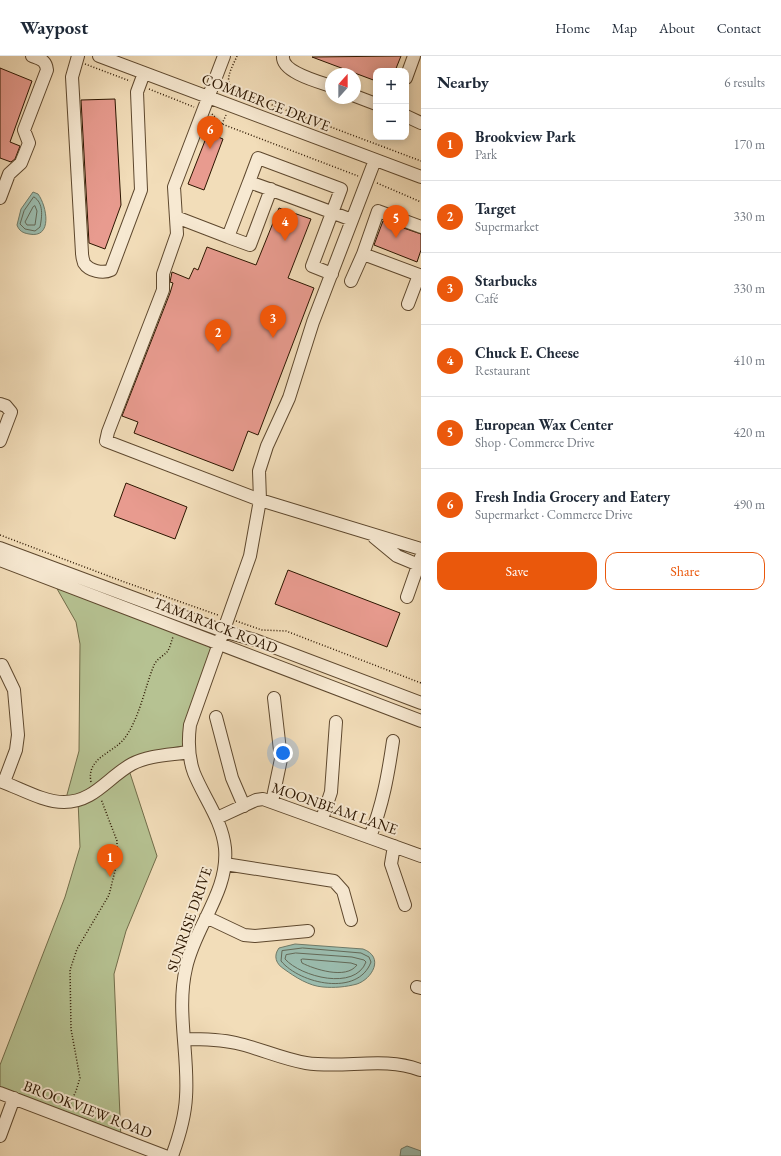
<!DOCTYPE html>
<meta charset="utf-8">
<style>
body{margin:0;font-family:"EB Garamond",serif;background:#f6f6f7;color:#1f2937}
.controls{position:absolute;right:12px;top:12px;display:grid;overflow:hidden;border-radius:8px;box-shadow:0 2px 10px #0003}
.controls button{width:36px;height:36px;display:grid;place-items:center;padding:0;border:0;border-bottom:1px solid #e0e1e3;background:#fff;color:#1f2937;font:20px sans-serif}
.compass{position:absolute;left:325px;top:12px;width:36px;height:36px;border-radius:50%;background:#fff;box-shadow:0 2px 10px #0003;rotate:21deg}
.you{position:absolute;left:283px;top:697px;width:14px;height:14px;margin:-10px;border:3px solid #fff;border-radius:50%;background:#1a73e8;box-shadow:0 0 0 6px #1a73e833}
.badge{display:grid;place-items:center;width:26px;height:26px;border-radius:50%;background:#ea580c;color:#fff;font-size:13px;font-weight:700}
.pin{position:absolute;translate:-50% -33px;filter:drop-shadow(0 1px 2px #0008)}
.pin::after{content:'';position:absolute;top:21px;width:14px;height:12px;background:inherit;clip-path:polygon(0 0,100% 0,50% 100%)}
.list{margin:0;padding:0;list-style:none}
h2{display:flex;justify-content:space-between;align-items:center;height:52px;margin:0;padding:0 16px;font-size:17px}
h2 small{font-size:13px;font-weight:400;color:#747a83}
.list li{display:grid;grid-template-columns:26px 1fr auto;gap:12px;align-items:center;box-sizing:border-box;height:72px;padding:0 16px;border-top:1px solid #e0e1e3}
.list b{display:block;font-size:15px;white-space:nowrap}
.list p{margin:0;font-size:13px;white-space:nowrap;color:#747a83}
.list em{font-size:13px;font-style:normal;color:#747a83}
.actions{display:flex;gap:8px;padding:12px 16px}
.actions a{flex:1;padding:9px 0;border:1px solid #ea580c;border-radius:12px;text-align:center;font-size:14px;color:#ea580c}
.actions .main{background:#ea580c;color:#fff}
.map{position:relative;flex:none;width:421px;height:1100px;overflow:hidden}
header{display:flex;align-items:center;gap:24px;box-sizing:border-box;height:56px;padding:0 20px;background:#fff;border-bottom:1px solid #e0e1e3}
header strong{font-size:19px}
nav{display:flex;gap:22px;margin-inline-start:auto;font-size:14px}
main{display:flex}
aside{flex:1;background:#fff}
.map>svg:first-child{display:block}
.green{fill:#b6c292;stroke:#716c49}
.water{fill:#9bbcae;stroke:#6f7a68}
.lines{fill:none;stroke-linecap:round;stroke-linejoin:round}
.shore{stroke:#646957;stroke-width:1}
.building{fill:#e89b8f;stroke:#2c1600}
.minor-casing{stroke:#5e482e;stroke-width:14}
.path{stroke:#2c1600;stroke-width:1.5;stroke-dasharray:1 2;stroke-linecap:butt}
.minor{stroke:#f7e9d2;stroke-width:12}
.labels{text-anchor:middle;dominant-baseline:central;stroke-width:4;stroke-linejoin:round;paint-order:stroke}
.street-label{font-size:15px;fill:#2c1600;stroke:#f7e9d2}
</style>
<header>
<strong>Waypost</strong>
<nav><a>Home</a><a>Map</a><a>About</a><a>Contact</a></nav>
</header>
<main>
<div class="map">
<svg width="421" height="1100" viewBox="0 0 421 1100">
<rect width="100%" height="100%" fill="#f2ddb9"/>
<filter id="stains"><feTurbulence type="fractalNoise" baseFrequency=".005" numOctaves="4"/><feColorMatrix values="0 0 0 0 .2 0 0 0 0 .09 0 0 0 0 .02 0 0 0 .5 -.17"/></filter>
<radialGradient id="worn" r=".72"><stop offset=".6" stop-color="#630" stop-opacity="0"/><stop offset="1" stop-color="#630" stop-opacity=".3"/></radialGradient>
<path class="green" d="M56,531L205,587L216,598L194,658L189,696L128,711L157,800L126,875L114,918L121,1084L0,1037V1009L65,841L80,791L78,744L65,746L79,695L80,588L76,566Z"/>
<path class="water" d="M33,136L38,138C47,150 53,183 29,178C23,177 19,175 17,169L21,153Z
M295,888L363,893C385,901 372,923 357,928C346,931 334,932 323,931C309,930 295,921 284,913C276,908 273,900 279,892Z
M407,1090L421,1095V1100H400L401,1093Z"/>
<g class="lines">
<path class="shore" d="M34,141C44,147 42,161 40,171L35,175L25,173L20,168L24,155Z
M35,150L37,155L35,169H27L25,166L33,151Z
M303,892L361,897L369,901L371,906C358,941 300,928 281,905L282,895Z
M296,897L352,901L364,904L366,906C355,935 301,921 285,903L286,899Z
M303,903L351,907L357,909C346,924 314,913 302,907L301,904Z"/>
</g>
<path class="building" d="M401,0L395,15H376V25L312,1Z
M0,12L32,25L10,86L20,90L15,103L11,106L0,102Z
M115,43L121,149L105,193L89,187L81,44Z
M208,77L223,83L204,134L188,128Z
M279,152L311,163L288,222L314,232L258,379L248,375L233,415L134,377L138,366L122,360L170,237L173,227L170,226L172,216L189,223L194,212L198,214L207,191L256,209Z
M383,165L421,178V194L417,206L374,189Z
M126,427L187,451L175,483L114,460Z
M288,514L400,557L387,591L275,548Z"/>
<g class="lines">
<g class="minor-casing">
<path id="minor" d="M78,0L72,21L82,197C82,200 83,204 84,207C89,215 103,218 111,214L141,134L137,36L144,17
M99,0L421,121
M224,0L174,131L177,178L163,218V234L108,376L106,385L260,444L421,493
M283,0C281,16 319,26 331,30
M406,22L414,0
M355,40L376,48
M406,60L421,67
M249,126L228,181L250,189L271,133
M0,142L9,118L21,107L29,87L24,74L47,14C46,4 40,3 32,0
M176,161L228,181
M363,198L378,155L421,171
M332,218L312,210L341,133L258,102L249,126C284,138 318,151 352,164
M351,225L363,198L419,219L408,248
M0,348L6,350L11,356L0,385
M374,481L397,500L421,510
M0,492L223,575L255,584L421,647
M0,504L421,665
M407,541L421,501
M2,609L14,634L18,679L16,694L4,726
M216,661L232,722L244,750
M0,725C20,732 43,746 64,746C94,746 108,721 132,708C149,699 171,699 189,696
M272,746L281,703L274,642
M217,762L256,744L263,743L421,800
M322,763L331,736L336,666
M370,781C383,748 388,719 393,685
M394,790L391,808L405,849
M225,808L334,825L343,835L351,864
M206,861L244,879L255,880L308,875
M417,931L421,932
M184,983C201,983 219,983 236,987C259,992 282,1003 306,1007C344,1013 384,1000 420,1014
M0,1037L165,1100
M0,1080L14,1042
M172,1100C179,1081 185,1062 186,1041C189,999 176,954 186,912C195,870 229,836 225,792C222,764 204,742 194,717C188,701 188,685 190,669L250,500L260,444L259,415L267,390L289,342L313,266L375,104"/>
</g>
<path class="path" d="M237,0C232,12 222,26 235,35L421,105
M85,8L130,25
M149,33L194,51
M212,58L222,68L358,120
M222,68L226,59
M377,127L421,146
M0,479L119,524L218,559
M236,565L262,574L286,575L421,627
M91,726C86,702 113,697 124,683C139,664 145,631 154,609C157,603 163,600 167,596C170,592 171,586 173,581
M68,1053L76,1035L80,1022L71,973L70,914L77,893L109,839L117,807V785L101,743"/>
<use href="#minor" class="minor"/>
</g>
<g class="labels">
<g class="street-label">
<text transform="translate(266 46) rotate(21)">COMMERCE DRIVE</text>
<text transform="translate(216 569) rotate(21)">TAMARACK ROAD</text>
<text transform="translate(335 752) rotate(19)">MOONBEAM LANE</text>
<text transform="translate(189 863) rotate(-71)">SUNRISE DRIVE</text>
<text transform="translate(88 1053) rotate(21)">BROOKVIEW ROAD</text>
</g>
</g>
<rect width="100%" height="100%" filter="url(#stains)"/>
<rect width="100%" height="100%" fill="url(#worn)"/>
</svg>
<div class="controls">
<button>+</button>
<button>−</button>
</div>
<svg class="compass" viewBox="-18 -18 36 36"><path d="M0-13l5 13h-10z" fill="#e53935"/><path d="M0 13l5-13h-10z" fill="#747a83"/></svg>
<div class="you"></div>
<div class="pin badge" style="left:110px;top:821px">1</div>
<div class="pin badge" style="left:218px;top:296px">2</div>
<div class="pin badge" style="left:273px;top:282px">3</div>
<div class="pin badge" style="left:285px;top:185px">4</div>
<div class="pin badge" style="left:396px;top:182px">5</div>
<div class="pin badge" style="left:210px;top:93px">6</div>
</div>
<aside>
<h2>Nearby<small>6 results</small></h2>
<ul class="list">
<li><span class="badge">1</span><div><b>Brookview Park</b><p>Park</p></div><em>170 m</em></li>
<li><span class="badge">2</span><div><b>Target</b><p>Supermarket</p></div><em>330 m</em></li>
<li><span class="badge">3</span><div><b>Starbucks</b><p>Café</p></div><em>330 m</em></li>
<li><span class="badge">4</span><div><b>Chuck E. Cheese</b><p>Restaurant</p></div><em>410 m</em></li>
<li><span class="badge">5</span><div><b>European Wax Center</b><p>Shop · Commerce Drive</p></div><em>420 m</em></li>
<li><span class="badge">6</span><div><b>Fresh India Grocery and Eatery</b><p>Supermarket · Commerce Drive</p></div><em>490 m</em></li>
</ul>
<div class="actions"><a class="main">Save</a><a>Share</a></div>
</aside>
</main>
